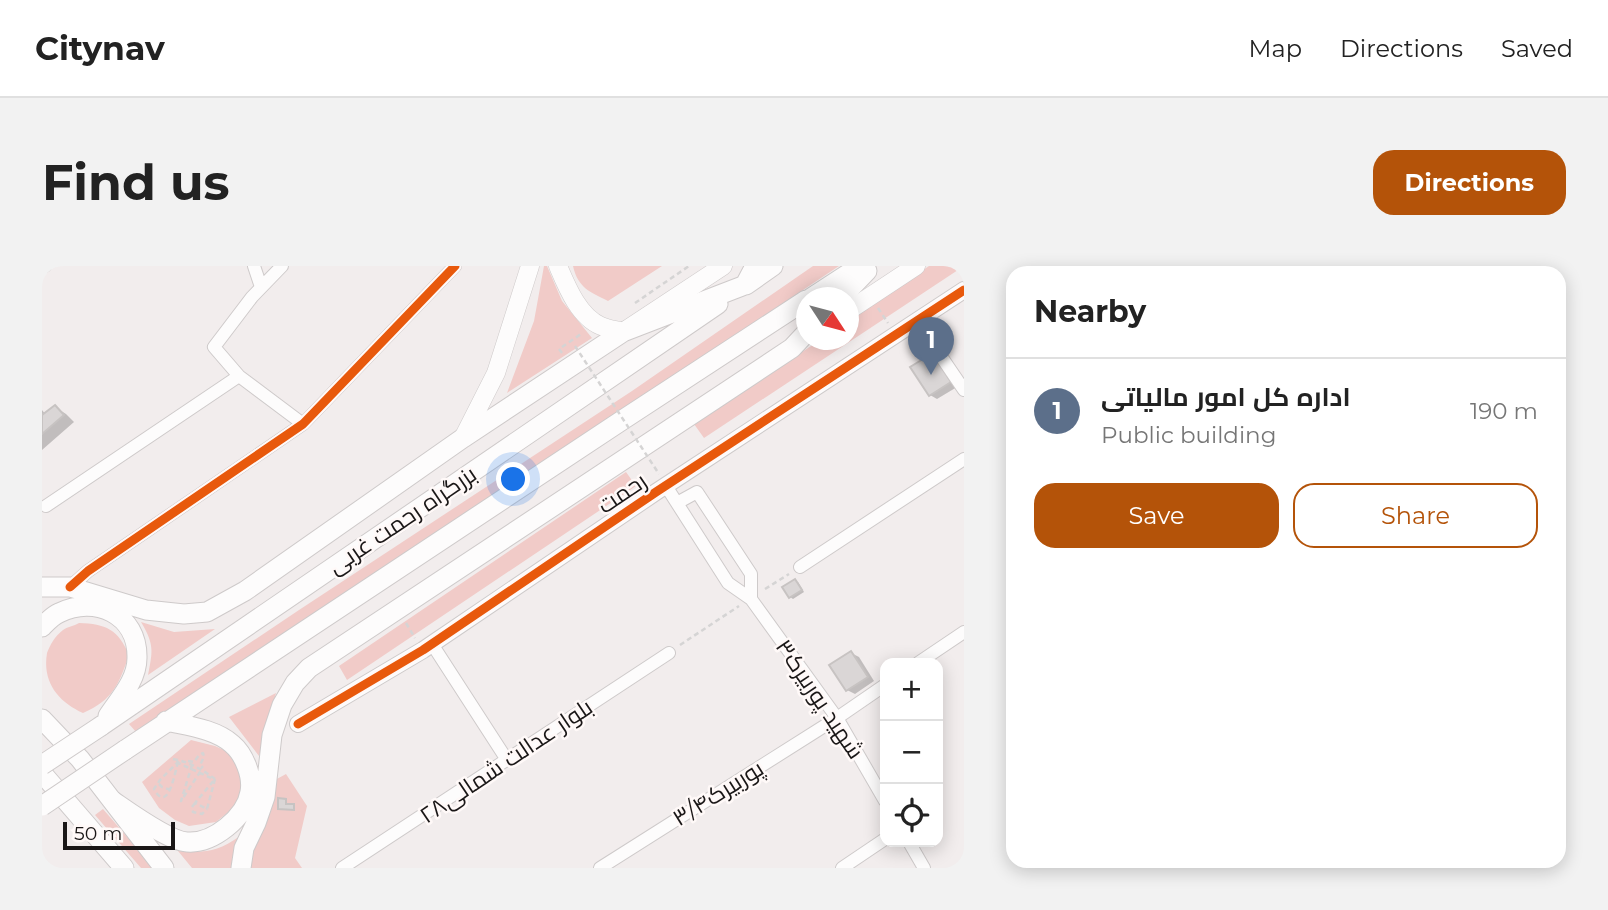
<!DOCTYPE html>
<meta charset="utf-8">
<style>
body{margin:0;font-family:Montserrat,Cairo,sans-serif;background:#f2f2f2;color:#222}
.controls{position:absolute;right:21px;bottom:21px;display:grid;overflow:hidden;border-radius:14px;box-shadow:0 4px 18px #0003}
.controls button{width:63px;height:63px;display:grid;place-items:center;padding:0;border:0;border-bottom:2px solid #e0e0e0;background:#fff;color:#222;font:35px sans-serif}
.compass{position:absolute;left:754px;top:21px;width:63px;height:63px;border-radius:50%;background:#fff;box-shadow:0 4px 18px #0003;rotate:126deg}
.scale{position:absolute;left:21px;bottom:18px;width:112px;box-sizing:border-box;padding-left:7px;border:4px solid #1a1717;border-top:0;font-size:19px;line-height:24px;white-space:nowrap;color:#1a1717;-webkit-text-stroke:5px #fff9f8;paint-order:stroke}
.you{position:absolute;left:472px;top:214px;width:24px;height:24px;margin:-18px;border:5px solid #fff;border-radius:50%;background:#1a73e8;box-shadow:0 0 0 10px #1a73e833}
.badge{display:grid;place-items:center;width:46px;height:46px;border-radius:50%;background:#b45309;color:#fff;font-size:23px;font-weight:700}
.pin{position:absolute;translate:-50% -58px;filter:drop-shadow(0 2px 4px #0008)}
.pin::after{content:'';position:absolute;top:37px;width:24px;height:21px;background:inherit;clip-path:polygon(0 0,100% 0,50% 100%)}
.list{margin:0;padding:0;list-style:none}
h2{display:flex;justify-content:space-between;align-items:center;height:91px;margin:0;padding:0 28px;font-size:30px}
h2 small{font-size:23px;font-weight:400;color:#767676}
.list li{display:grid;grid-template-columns:46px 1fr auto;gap:21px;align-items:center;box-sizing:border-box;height:105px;padding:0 28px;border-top:2px solid #e0e0e0}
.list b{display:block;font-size:26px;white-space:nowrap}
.list p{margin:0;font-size:23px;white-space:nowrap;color:#767676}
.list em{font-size:23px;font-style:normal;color:#767676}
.actions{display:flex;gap:14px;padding:21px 28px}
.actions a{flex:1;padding:16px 0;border:2px solid #b45309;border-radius:21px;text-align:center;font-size:24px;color:#b45309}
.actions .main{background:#b45309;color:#fff}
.icon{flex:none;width:38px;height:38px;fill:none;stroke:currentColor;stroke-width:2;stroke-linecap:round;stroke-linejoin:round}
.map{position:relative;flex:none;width:922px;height:602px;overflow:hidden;border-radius:21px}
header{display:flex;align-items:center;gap:42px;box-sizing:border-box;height:98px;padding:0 35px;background:#fff;border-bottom:2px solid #e0e0e0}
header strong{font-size:33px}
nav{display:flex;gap:38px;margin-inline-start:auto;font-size:24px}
.intro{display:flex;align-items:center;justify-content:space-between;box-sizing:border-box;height:168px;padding:0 42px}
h1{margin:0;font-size:49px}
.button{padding:18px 32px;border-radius:21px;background:#b45309;color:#fff;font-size:24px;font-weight:700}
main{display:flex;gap:42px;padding:0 42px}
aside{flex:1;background:#fff;border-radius:21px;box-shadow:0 4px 18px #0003}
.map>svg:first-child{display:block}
.green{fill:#f1cbc8}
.shadow{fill:#0003}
.building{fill:#dad6d6;stroke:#c7c3c2;stroke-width:2}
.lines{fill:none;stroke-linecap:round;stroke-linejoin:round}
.minor-casing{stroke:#cecaca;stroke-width:14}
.tertiary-casing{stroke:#cecaca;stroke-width:18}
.secondary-casing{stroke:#cecaca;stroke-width:19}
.primary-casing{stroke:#cecaca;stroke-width:21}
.trunk-casing{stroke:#cecaca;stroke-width:21}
.path{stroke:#d5d4d4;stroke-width:2.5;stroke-dasharray:5 3.5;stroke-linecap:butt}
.minor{stroke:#fdfcfc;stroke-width:12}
.tertiary{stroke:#fdfcfc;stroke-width:16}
.secondary{stroke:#fdfcfc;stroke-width:18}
.primary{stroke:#fdfcfc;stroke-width:19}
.trunk{stroke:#fdfcfc;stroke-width:19}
.trunk-bridge-casing{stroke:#cecaca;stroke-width:21;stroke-linecap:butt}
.path-bridge{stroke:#d5d4d4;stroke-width:2.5;stroke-dasharray:5 3.5;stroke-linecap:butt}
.trunk-bridge{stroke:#fdfcfc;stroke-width:19}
.cycleway-casing{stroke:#fff9f8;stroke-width:13}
.cycleway{stroke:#e8590c;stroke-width:9}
.labels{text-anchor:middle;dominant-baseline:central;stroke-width:5;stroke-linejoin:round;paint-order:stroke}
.street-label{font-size:23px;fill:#1a1717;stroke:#fff9f8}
</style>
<header>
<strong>Citynav</strong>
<nav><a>Map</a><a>Directions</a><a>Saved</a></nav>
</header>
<div class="intro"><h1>Find us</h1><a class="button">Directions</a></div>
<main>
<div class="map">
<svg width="922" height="602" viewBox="0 0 922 602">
<rect width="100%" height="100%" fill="#f2eded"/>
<path class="green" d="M502,0H505L520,35L550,72L465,127L492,55Z
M531,0H620L566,35C548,26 536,22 531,0Z
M771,0H797L95,467L87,458L257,344L590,125Z
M887,0H922L662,172L652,158L778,74H806L807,54Z
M584,206L594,220L305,414L297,400Z
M99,356L132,366L173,363L106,409C111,384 112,378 99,356Z
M37,357C64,358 76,363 87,389C77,418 71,434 41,447C17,436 0,417 5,387C8,379 13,370 21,364C25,361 32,360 37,357Z
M234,427L217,490L187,451Z
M149,474L173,480L186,486L197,501L201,523L190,543L174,556L147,560L133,554L117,542L100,516Z
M244,508L265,540L253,592L260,602H204L233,514Z
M61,543L112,602H99L53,549Z
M198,570L195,602H150L136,585C164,587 175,586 198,570Z"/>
<path class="shadow" d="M891,89L915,121L895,133L888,129Z
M13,141L24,148L32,156L0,184V144L4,149Z
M753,315L756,316L762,326L751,333L748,331Z
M809,387L817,391L832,415L813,428L805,424Z"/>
<path class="building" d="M891,87L909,116L887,130L868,101Z
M13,139L22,149L0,168V149Z
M753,313L760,324L747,332L740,321Z
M809,385L826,411L804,425L787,399Z
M236,532L244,533V538H252V544L236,543Z"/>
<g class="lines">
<g class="minor-casing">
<path id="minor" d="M212,0L219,21
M240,0L210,31L172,81L197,110L261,158
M0,1L3,0
M875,55L922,124
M624,220L686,317L709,333L795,452L843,535
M635,237L655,226L709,308V333
M4,240L197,110
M758,301L922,193
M28,321L46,305L261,158L413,0
M390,378L465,494
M876,397L922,366
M867,576L882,602
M300,602L627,387
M558,602L795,452L843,419
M800,602L843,573"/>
</g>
<g class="tertiary-casing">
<path id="tertiary" d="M256,458L381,384L614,226L922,24"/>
</g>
<g class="secondary-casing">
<path id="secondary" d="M516,0C525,21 537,51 559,60C566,63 574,64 581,66L681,0
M806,45L874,0
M421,172L454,107L488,0"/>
</g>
<g class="primary-casing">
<path id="primary" d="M0,453L38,493L122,602
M0,507L82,602"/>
</g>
<g class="trunk-casing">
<path id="trunk" d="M704,19L731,0
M769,32L818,0
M799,32L825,5
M0,321H28L104,344L142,348L165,346L203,325L421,172L581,66L703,19L713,0
M0,361C5,356 10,350 17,347C53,329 96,348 95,392C95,414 78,432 66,450
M59,460L676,38
M83,484L582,153L764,34
M71,535C87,546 127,575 145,576C171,578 204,551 208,526C211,510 202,488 190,478C173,463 146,460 124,455
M199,602L202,582L214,557L223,531L230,469L240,439L253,417L267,402L750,82L764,67"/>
</g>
<path class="path" d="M593,37L647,0
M836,42L846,57
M520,87L517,83L539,68
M723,323L747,308
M364,357L373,372
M638,379L697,340
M131,493C148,496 159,503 173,513
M146,495L152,496L157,489L161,487L162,491L158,499L161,502
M134,496L169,512
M136,496C133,506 126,549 112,523L118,514Z
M150,499L139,535L160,503
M173,513L165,543L153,537Z
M117,518L120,521L129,524
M153,537L150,541L151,546L160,548L165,543"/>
<use href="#minor" class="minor"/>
<use href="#tertiary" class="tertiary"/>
<use href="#secondary" class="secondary"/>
<use href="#primary" class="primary"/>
<use href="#trunk" class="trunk"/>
<g class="trunk-bridge-casing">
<path id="trunk-bridge" d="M0,499L59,460
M0,540L83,484"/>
</g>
<path class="path-bridge" d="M533,80L617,208"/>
<use href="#trunk-bridge" class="trunk-bridge"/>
<g class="cycleway-casing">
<path id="cycleway" d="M28,321L46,305L261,158L413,0
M256,458L381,384L614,226L922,24"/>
</g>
<use href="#cycleway" class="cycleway"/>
</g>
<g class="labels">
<g class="street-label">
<text transform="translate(580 227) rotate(-34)">رحمت</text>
<text transform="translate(360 254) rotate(-34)">بزرگراه رحمت غربی</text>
<text transform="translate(778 433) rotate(56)">شهید پوربیرک۳</text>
<text transform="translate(464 495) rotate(-34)">بلوار عدالت شمالی۲۸</text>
<text transform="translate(676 527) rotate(-32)">پوربیرک۳/۴</text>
</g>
</g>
</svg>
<div class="controls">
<button>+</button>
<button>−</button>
<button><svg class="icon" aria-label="locate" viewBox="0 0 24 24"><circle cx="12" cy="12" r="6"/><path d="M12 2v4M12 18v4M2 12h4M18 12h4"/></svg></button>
</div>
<svg class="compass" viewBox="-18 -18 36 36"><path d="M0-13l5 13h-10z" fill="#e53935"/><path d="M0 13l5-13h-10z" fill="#767676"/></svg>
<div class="scale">50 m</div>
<div class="you"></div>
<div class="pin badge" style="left:889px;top:109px;background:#5c6f8a">1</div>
</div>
<aside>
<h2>Nearby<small></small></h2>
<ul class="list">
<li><span class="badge" style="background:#5c6f8a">1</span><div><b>اداره کل امور مالیاتی</b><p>Public building</p></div><em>190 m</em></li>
</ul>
<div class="actions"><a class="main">Save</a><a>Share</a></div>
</aside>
</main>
